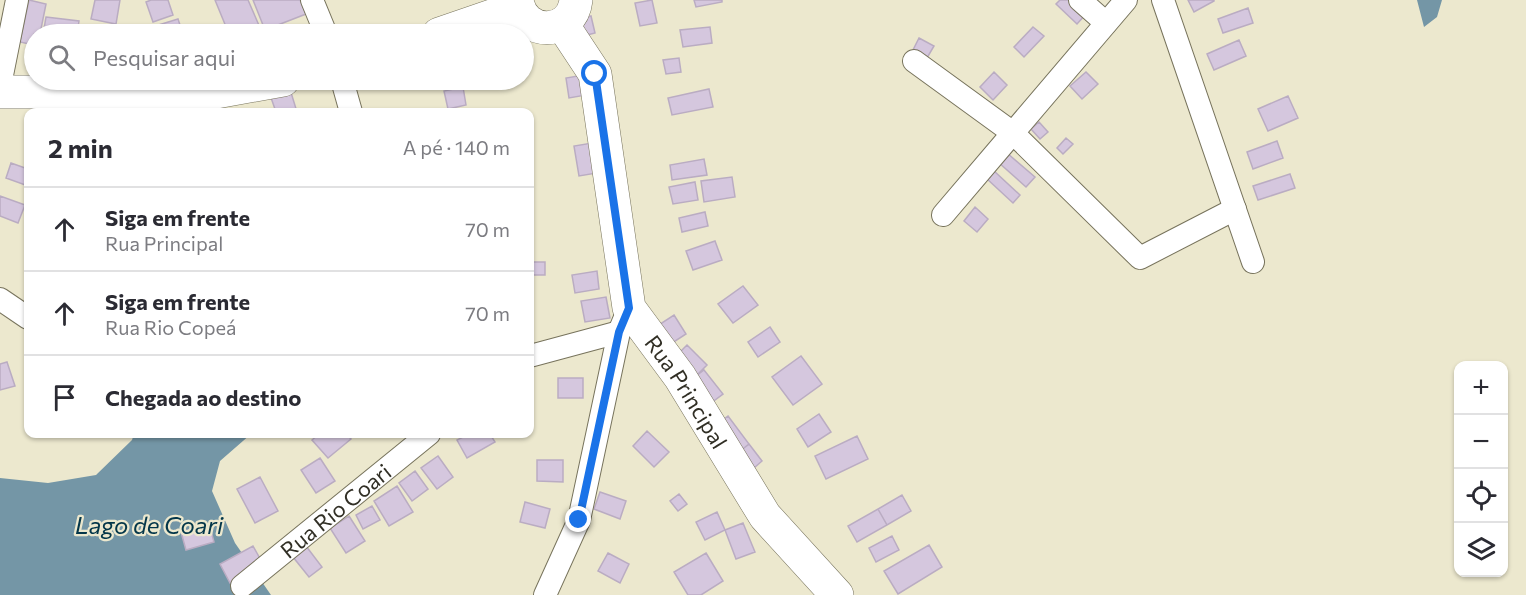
<!DOCTYPE html>
<html lang="pt">
<meta charset="utf-8">
<style>
body{margin:0;font-family:Commissioner,sans-serif;background:#f2f2f3;color:#2b2b33}
.controls{position:absolute;right:18px;bottom:18px;display:grid;overflow:hidden;border-radius:12px;box-shadow:0 2px 4px #0004}
.controls button{width:54px;height:54px;display:grid;place-items:center;padding:0;border:0;border-bottom:2px solid #e1e1e2;background:#fff;color:#2b2b33;font:30px sans-serif}
.stop{position:absolute;width:18px;height:18px;margin:-14px;border:4px solid #1a73e8;border-radius:50%;background:#fff}
.stop.end{background:#1a73e8;border-color:#fff;box-shadow:0 2px 6px #0008}
.list{margin:0;padding:0;list-style:none}
h2{display:flex;justify-content:space-between;align-items:center;height:78px;margin:0;padding:0 24px;font-size:26px}
h2 small{font-size:20px;font-weight:400;color:#7c7c81}
.list li{display:grid;grid-template-columns:39px 1fr auto;gap:18px;align-items:center;box-sizing:border-box;height:84px;padding:0 24px;border-top:2px solid #e1e1e2}
.list b{display:block;font-size:22px;white-space:nowrap}
.list p{margin:0;font-size:20px;white-space:nowrap;color:#7c7c81}
.list em{font-size:20px;font-style:normal;color:#7c7c81}
.icon{flex:none;width:33px;height:33px;fill:none;stroke:currentColor;stroke-width:2;stroke-linecap:round;stroke-linejoin:round}
.map{position:relative;flex:none;width:1526px;height:595px;overflow:hidden}
.search{position:absolute;background:#fff;box-shadow:0 2px 4px #0004;left:24px;top:24px;width:510px;height:66px;display:flex;align-items:center;gap:15px;box-sizing:border-box;padding:0 21px;border-radius:33px;color:#7c7c81;font-size:22px}
.panel{position:absolute;background:#fff;box-shadow:0 2px 4px #0004;left:24px;top:108px;width:510px;height:330px;border-radius:12px}
.map>svg:first-child{display:block}
.water{fill:#7496a6}
.building{fill:#d5c7de;stroke:#baacc2;stroke-width:1.5}
.lines{fill:none;stroke-linecap:round;stroke-linejoin:round}
.street-casing{stroke:#77735c;stroke-width:24}
.secondary-casing{stroke:#77735c;stroke-width:34}
.street{stroke:#fff;stroke-width:22}
.secondary{stroke:#fff;stroke-width:33}
.route{stroke:#1a73e8;stroke-width:8}
.labels{text-anchor:middle;dominant-baseline:central;stroke-width:4.5;stroke-linejoin:round;paint-order:stroke}
.street-label{font-size:22px;fill:#312f25;stroke:#ece8ce}
.water-label{font-size:24px;font-style:italic;fill:#033649;stroke:#ece8ce}
</style>
<div class="map">
<svg width="1526" height="595" viewBox="0 0 1526 595">
<rect width="100%" height="100%" fill="#ece8ce"/>
<path class="water" d="M1417,0H1442L1437,17L1424,27Z
M134,434H251L220,461L212,491L235,543L271,595H0V478L48,483L96,475L132,440Z"/>
<path class="building" d="M29,0L46,4L40,34H34V45L20,42Z
M95,0H120L116,24L91,19Z
M151,0H168L173,15L153,22L146,2Z
M215,0H248L261,30L251,34H229Z
M253,0H300L306,14L265,30Z
M652,0L657,23L640,26L635,3Z
M694,0H722V2L696,7Z
M1060,0H1070L1086,14L1077,24L1056,4Z
M1188,0H1214V1L1194,12Z
M1248,8L1253,23L1223,33L1218,19Z
M591,16L595,33L583,36L578,20Z
M46,17L79,21L77,34H43Z
M178,19L183,34H154L152,27Z
M710,27L712,43L683,47L680,30Z
M1033,27L1044,36L1024,57L1014,47Z
M919,38L934,46L927,58L913,50Z
M1239,40L1246,56L1214,70L1207,54Z
M679,58L681,72L666,74L663,60Z
M994,72L1007,85L993,100L980,87Z
M1086,72L1098,84L1082,99L1070,86Z
M589,74L592,94L569,98L566,78Z
M289,86L297,112H276L269,92Z
M463,87L466,105L448,109L444,91Z
M709,89L713,107L672,115L668,98Z
M1288,96L1298,118L1268,131L1258,109Z
M1039,122L1048,132L1040,139L1031,129Z
M1066,138L1073,144L1063,154L1057,148Z
M1277,141L1283,158L1253,169L1247,152Z
M592,143L597,173L579,176L574,146Z
M1007,153L1035,177L1026,187L998,162Z
M704,159L707,175L672,180L670,165Z
M11,163L28,169V186L6,178Z
M993,170L1020,195L1013,203L986,178Z
M1290,174L1295,188L1258,200L1253,186Z
M732,177L735,197L704,202L701,181Z
M695,182L698,200L673,204L669,187Z
M0,196L25,205L18,223L0,216Z
M975,207L988,219L977,232L964,221Z
M705,212L708,226L682,232L679,218Z
M715,241L722,260L693,270L686,251Z
M530,262H545V275H530Z
M597,271L599,289L575,293L572,275Z
M743,286L758,305L733,323L718,304Z
M606,297L610,318L585,322L581,301Z
M674,315L686,334L663,349L651,330Z
M770,327L780,342L758,357L748,342Z
M687,345L707,365L695,377L675,357Z
M801,356L822,384L793,405L772,377Z
M7,362L15,386L0,390V364Z
M704,370L723,394L711,403L692,379Z
M558,378H583V398H558Z
M819,414L831,432L808,447L797,429Z
M728,416L749,444L740,451L719,423Z
M647,431L669,452L654,467L633,446Z
M319,434H346L351,439L328,458L312,440Z
M469,434H490L495,442L467,458L457,440Z
M857,436L868,459L826,479L815,456Z
M749,444L762,461L754,468L740,451Z
M438,456L453,477L437,489L421,468Z
M320,458L335,481L316,493L301,470Z
M537,460H563V482L537,481Z
M415,471L428,489L412,501L399,483Z
M260,477L278,511L255,523L237,489Z
M397,486L413,512L389,526L374,501Z
M600,492L626,501L620,519L594,509Z
M679,494L687,504L678,511L670,501Z
M902,495L911,511L887,525L878,509Z
M525,502L550,509L545,528L520,522Z
M372,506L380,520L363,529L356,515Z
M878,509L887,525L857,542L848,526Z
M717,512L725,530L705,540L696,522Z
M349,516L365,541L346,553L330,528Z
M743,523L755,552L736,559L725,530Z
M209,524L214,542L186,550L181,532Z
M892,536L899,550L876,562L869,548Z
M929,545L942,567L898,594L884,571Z
M253,546L263,564L230,583L220,564Z
M306,546L322,567L309,577L293,557Z
M608,553L629,564L620,583L598,571Z
M706,553L723,581L701,595H688L674,572Z"/>
<g class="lines">
<g class="street-casing">
<g id="street">
<path d="M312,0L326,34"/>
<path d="M1080,0L1106,23"/>
<path d="M1163,0L1253,262"/>
<path d="M914,61L1013,133L1140,258L1235,209"/>
<path d="M342,80L351,112"/>
<path d="M0,85L17,0"/>
<path d="M943,215L1126,0"/>
<path d="M0,299L28,318"/>
<path d="M530,356L619,332"/>
<path id="s1" d="M242,586L429,434"/>
<path d="M545,595L579,520L619,332L629,308"/>
</g>
</g>
<g class="secondary-casing">
<g id="secondary">
<path d="M517,0C522,37 572,37 576,0"/>
<path id="s2" d="M562,24L595,74L629,308L680,377L765,516L837,595"/>
<path d="M439,34L518,7"/>
<path d="M0,92H216L283,80"/>
</g>
</g>
<use href="#street" class="street"/>
<use href="#secondary" class="secondary"/>
</g>
<g class="lines">
<path class="route" d="M579,520L619,332L629,308L595,74"/>
</g>
<g class="labels">
<g class="street-label">
<text stroke="none"><textPath href="#s2" startOffset="398">Rua Principal</textPath></text>
<text stroke="none"><textPath href="#s1" startOffset="120">Rua Rio Coari</textPath></text>
</g>
<g class="water-label">
<text x="149" y="524">Lago de Coari</text>
</g>
</g>
</svg>
<div class="controls">
<button>+</button>
<button>−</button>
<button><svg class="icon" aria-label="locate" viewBox="0 0 24 24"><circle cx="12" cy="12" r="6"/><path d="M12 2v4M12 18v4M2 12h4M18 12h4"/></svg></button>
<button><svg class="icon" aria-label="layers" viewBox="0 0 24 24"><path d="M12 4l9 5-9 5-9-5zM3 14l9 5 9-5"/></svg></button>
</div>
<div class="stop" style="left:595px;top:74px"></div>
<div class="stop end" style="left:579px;top:520px"></div>
<div class="search"><svg class="icon" aria-label="search" viewBox="0 0 24 24"><circle cx="10" cy="10" r="6"/><path d="M15 15l6 6"/></svg>Pesquisar aqui</div>
<section class="panel">
<h2>2 min<small>A pé · 140 m</small></h2>
<ul class="list">
<li><svg class="icon" aria-label="ahead" viewBox="0 0 24 24"><path d="M12 20V5M6 11l6-6 6 6"/></svg><div><b>Siga em frente</b><p>Rua Principal</p></div><em>70 m</em></li>
<li><svg class="icon" aria-label="ahead" viewBox="0 0 24 24"><path d="M12 20V5M6 11l6-6 6 6"/></svg><div><b>Siga em frente</b><p>Rua Rio Copeá</p></div><em>70 m</em></li>
<li><svg class="icon" aria-label="arrive" viewBox="0 0 24 24"><path d="M6 21V4h12l-3 4 3 4H6"/></svg><div><b>Chegada ao destino</b></div></li>
</ul>
</section>
</div>
